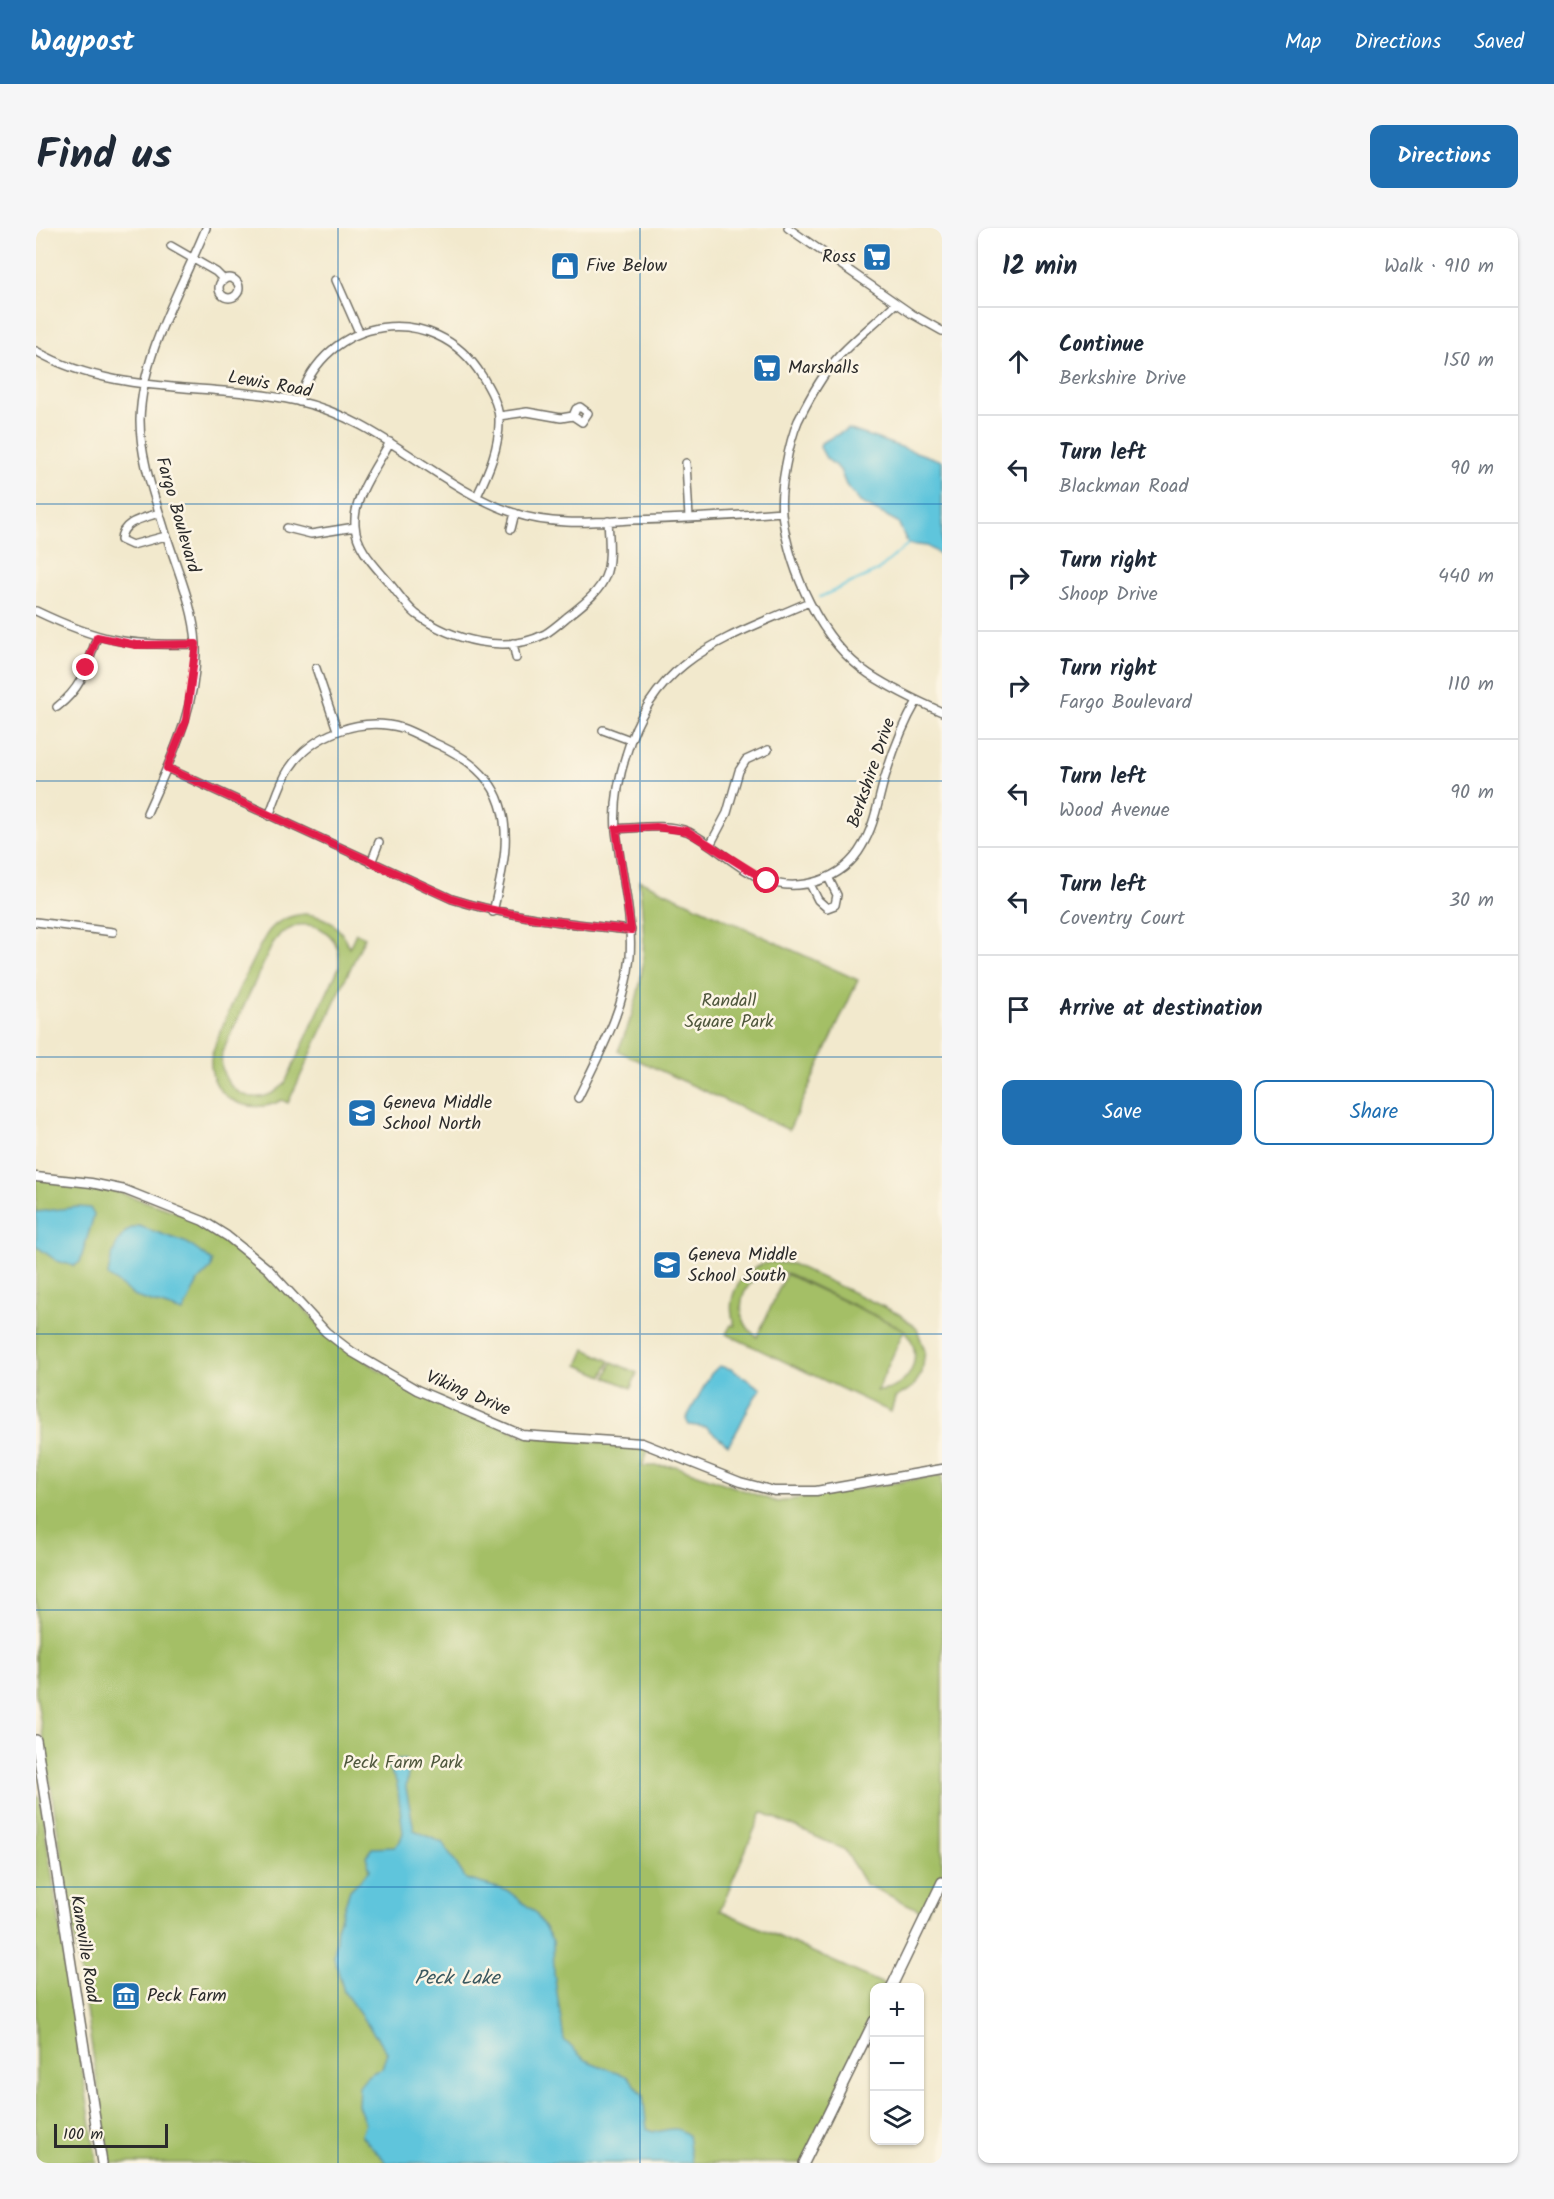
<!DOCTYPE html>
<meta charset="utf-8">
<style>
body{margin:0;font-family:Kalam,sans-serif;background:#f6f6f7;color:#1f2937}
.controls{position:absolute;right:18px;bottom:18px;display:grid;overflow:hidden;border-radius:12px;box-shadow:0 2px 4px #0004}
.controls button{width:54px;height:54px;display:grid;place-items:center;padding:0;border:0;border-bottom:2px solid #e0e1e3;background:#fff;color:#1f2937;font:30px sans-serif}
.scale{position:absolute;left:18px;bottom:15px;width:114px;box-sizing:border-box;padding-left:6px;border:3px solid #2b2b2b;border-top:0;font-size:16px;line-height:21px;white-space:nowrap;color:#2b2b2b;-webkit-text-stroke:4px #fcf5e5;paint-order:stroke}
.stop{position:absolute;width:18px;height:18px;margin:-14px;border:4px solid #e11d48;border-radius:50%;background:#fff}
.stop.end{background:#e11d48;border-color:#fff;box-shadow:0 2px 6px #0008}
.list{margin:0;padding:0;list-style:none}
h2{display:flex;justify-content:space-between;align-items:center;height:78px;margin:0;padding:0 24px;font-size:26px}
h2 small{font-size:20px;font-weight:400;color:#747a83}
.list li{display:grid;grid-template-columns:39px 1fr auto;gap:18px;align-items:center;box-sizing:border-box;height:108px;padding:0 24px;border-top:2px solid #e0e1e3}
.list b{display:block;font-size:22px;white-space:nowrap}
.list p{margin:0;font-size:20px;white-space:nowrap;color:#747a83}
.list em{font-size:20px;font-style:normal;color:#747a83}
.actions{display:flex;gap:12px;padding:18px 24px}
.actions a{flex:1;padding:14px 0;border:2px solid #1f6fb2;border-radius:12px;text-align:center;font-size:21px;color:#1f6fb2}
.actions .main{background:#1f6fb2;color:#fff}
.icon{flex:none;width:33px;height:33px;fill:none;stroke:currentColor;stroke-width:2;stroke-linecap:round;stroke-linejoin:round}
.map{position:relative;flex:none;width:906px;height:1935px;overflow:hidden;border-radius:12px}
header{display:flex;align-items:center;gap:36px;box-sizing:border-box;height:84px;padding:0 30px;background:#1f6fb2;color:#fff}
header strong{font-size:28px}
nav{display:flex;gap:33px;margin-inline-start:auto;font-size:21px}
.intro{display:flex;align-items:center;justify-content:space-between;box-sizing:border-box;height:144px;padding:0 36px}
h1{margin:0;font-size:42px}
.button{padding:15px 27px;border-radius:12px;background:#1f6fb2;color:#fff;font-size:21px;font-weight:700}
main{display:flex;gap:36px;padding:0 36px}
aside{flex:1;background:#fff;border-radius:12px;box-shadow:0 2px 4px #0004}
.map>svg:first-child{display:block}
.green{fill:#a4bf66;stroke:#687548;stroke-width:1.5;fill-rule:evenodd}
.water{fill:#5fc5dc;stroke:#457884;stroke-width:1.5}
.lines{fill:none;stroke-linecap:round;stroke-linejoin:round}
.stream{stroke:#5fc5dc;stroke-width:2}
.minor-casing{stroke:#716e64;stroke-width:10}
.tertiary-casing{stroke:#716e64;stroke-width:11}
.secondary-casing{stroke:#716e64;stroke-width:12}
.minor{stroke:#fff;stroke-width:7}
.tertiary{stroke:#fff;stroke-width:8}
.secondary{stroke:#fff;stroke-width:9}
.route{stroke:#e11d48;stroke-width:8}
.grid{fill:none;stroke:#1f6fb2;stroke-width:1.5;stroke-opacity:0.55}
.labels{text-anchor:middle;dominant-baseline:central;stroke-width:5;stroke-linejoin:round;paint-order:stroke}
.poi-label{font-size:18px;fill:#2b2b2b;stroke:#fcf5e5;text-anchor:start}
.street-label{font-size:18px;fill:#2b2b2b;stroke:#fcf5e5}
.park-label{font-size:18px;fill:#4f573d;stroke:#fcf5e5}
.water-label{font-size:20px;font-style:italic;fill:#3b5960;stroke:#fcf5e5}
</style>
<header>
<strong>Waypost</strong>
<nav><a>Map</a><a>Directions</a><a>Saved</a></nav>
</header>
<div class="intro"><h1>Find us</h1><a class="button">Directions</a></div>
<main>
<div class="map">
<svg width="906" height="1935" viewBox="0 0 906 1935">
<rect width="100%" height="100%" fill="#fcf5e5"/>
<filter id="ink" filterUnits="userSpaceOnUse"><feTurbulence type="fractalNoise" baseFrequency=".0167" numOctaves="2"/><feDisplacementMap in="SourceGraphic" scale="12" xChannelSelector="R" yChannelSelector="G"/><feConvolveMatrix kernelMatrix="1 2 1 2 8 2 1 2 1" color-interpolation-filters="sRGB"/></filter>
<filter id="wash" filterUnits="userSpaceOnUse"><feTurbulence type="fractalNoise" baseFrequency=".008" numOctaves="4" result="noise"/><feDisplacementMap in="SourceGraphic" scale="24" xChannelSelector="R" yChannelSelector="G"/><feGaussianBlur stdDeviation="1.35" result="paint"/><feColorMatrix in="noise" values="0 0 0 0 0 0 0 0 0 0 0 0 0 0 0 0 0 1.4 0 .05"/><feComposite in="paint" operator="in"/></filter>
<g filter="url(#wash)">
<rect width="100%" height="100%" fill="#f2e9cd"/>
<path class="green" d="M603,652L822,752L753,902L582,823C611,756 611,723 603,652Z
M269,686C290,688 306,699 313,720L320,705L329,709L252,875L246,872C215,889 173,871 175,832C176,817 222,717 233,703C242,692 255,687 269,686ZM262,697C288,694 306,713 303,739L249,855C224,885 180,864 186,825L237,715L245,705Z
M0,949L55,955L167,993L232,1041L290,1104L344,1143L486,1207L614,1218L606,1238H639L741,1274L906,1247V1654L890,1685L829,1656L809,1622L726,1584L684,1682L854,1759L838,1760V1793L768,1935H74L0,1465Z
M734,1034L756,1036L865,1087L881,1101L889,1123L886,1145L877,1159L859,1170L855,1184L690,1106L695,1097L699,1098C688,1069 704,1041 734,1034ZM741,1043L753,1046L867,1101L750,1046L721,1109C692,1087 706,1045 741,1043ZM868,1102C891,1126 874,1163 841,1163Z
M549,1121L574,1133L567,1148L542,1137Z
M576,1134L601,1145L595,1160L570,1149Z
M0,1568L4,1570L61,1935H0Z"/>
<path class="water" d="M812,201L906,233V328L891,318L872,316L862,294L824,274L810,257L804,242L790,230L784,219L785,215Z
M42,979L54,980L58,987L44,1034L38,1038L21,1033L0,1018V984Z
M103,998L151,1015L176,1033L175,1040L162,1053L147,1084L100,1069L72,1048C74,1030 82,1000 103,998Z
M683,1138L695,1141L725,1161C710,1178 706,1199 692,1217L670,1199L653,1197L650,1191L675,1146Z
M362,1531L369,1532L373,1538L370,1560L378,1602L407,1615L430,1651L472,1663L499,1684L517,1713L518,1745L528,1812L549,1832L593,1849L607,1867L611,1901L617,1904C632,1903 639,1896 652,1907L656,1935H351L325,1907L329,1895L322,1877L323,1858L331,1848L346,1840L351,1824L308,1764L298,1729L301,1700L314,1662L334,1642L330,1628L336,1620L358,1619L364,1613L367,1605L361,1555L352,1540L358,1532Z"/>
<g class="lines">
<path class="stream" d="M784,369L841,343L872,316"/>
</g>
</g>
<g filter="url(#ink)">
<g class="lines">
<g class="minor-casing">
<path id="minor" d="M752,0L876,86L906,103
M135,18L180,44L188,52
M183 60a10 10 0 1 1 20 0a10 10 0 1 1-20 0Z
M300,52L323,104
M860,75C844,91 826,105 810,121C790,139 774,169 762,193C753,214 743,263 746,286C754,344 784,413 833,446C856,461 881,473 906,484
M0,123C79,169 174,154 261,173C346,192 399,258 478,285C516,298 557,294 596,292C646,291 696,288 746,284
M263,174C288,87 399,71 446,148C453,160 462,175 463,190C464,218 453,243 441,268
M463,188L491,184L525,190L537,188L546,194L552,185L544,179L540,181L537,188
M354,214C341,238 317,269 319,297C320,319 337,336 350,351C360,362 369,377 380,386C415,412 469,427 509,406C516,402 524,395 531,389C574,356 576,347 572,293
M650,235L653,290
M123,285C109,290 85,293 85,312L96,317L130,308
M251,300L275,306L319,299
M475,301L479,285
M0,383C63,413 90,418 160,416
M477,415L480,430
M280,440L301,502
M21,479C47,459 51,438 61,409
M567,502L594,512
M131,540L416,671C474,689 534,696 595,702
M111,585C135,531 162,477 160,416C158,378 140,339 129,303C118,267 104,230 104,192C106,124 145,62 170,0
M233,588C239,573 244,555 253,541C276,506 325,488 366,500C378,504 391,512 403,517C429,529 455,548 464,576C476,612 465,648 457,684
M580,601C602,600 632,595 653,604C679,617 700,640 726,651C762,666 807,652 826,618C839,597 842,572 849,549C857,523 867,497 881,473
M674,617L691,585L703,543L710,532L732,522
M335,635L343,614
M774,656L782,672L791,680L799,677L801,667L793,651
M0,694L77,704
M542,870C564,825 589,780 594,729C597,687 585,645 580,603C578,577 582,552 590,527C618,429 689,411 773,374"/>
</g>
<g class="tertiary-casing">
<path id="tertiary" d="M0,949L55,955L89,962L167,993L191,1008L232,1041L290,1104L316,1124L381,1162L486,1207L606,1215L704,1254L738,1263H780L906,1241"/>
</g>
<g class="secondary-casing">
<path id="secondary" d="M0,1512L66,1935
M855,1760L906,1654
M768,1935L838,1793"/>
</g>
<use href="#minor" class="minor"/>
<use href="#tertiary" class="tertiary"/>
<use href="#secondary" class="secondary"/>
</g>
</g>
<g class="lines" filter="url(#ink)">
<path class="route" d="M50,440L61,409L100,417L160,416L150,492L131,540L416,671C475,689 534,696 595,702L580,601L620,599L651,603L731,653"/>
</g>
<path class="grid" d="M302,0V1935M604,0V1935M0,276H906M0,553H906M0,829H906M0,1106H906M0,1382H906M0,1659H906"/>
<defs>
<g id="supermarket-square" transform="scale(1.5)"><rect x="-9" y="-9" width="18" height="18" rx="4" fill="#1f6fb2" stroke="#fcf5e5"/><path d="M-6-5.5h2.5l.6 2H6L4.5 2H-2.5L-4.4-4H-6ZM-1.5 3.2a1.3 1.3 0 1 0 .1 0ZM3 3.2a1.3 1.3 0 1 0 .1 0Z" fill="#fff"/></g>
<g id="shop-square" transform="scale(1.5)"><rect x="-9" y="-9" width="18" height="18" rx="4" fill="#1f6fb2" stroke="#fcf5e5"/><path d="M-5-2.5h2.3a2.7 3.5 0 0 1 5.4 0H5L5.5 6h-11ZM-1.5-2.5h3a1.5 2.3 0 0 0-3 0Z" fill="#fff"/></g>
<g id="school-square" transform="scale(1.5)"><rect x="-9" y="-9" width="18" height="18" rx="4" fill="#1f6fb2" stroke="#fcf5e5"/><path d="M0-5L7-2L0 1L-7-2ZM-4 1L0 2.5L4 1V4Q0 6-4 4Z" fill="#fff"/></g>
<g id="museum-square" transform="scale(1.5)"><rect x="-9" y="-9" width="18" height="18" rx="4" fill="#1f6fb2" stroke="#fcf5e5"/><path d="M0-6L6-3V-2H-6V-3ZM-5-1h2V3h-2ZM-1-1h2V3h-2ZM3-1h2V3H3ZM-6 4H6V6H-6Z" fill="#fff"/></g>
</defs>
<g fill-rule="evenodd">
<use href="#supermarket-square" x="841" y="29"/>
<use href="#shop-square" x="529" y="38"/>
<use href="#supermarket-square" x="731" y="140"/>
<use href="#school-square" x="326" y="885"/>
<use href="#school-square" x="631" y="1037"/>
<use href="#museum-square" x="90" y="1768"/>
</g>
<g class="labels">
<g class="poi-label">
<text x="820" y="29" text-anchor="end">Ross</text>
<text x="550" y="38">Five Below</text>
<text x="752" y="140">Marshalls</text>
<text x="347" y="875">Geneva Middle<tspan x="347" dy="21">School North</tspan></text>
<text x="652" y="1027">Geneva Middle<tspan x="652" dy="21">School South</tspan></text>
<text x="111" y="1768">Peck Farm</text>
</g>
<g class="street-label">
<text transform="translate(234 157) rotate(10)">Lewis Road</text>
<text transform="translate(141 287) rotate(74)">Fargo Boulevard</text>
<text transform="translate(836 545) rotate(-71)">Berkshire Drive</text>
<text transform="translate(432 1166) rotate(23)">Viking Drive</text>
<text transform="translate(48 1721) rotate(81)">Kaneville Road</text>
</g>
<g class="park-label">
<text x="693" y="773">Randall<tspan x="693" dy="21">Square Park</tspan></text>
<text x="367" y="1535">Peck Farm Park</text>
</g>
<g class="water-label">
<text x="421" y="1751">Peck Lake</text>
</g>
</g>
</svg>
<div class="controls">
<button>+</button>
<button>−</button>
<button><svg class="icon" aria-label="layers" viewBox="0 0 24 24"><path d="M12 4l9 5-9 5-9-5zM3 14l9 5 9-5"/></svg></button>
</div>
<div class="scale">100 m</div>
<div class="stop" style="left:731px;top:653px"></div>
<div class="stop end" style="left:50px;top:440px"></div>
</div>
<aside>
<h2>12 min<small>Walk · 910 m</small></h2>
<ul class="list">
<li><svg class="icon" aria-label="ahead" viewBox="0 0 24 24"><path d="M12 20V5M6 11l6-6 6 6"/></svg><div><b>Continue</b><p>Berkshire Drive</p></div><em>150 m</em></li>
<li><svg class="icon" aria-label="left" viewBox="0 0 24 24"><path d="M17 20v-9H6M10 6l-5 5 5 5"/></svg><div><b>Turn left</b><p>Blackman Road</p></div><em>90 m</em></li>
<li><svg class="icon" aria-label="right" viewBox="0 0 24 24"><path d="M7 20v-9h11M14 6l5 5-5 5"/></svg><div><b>Turn right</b><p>Shoop Drive</p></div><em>440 m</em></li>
<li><svg class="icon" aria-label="right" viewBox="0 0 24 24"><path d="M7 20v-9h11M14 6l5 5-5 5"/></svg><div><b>Turn right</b><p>Fargo Boulevard</p></div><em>110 m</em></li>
<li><svg class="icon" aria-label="left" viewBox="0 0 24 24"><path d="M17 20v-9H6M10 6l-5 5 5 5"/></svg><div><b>Turn left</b><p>Wood Avenue</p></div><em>90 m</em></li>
<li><svg class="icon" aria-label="left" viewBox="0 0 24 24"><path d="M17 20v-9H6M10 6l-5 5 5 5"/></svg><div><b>Turn left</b><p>Coventry Court</p></div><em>30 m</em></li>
<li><svg class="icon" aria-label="arrive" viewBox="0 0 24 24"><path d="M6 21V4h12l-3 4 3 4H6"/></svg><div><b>Arrive at destination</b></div></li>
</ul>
<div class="actions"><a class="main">Save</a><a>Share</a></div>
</aside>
</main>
